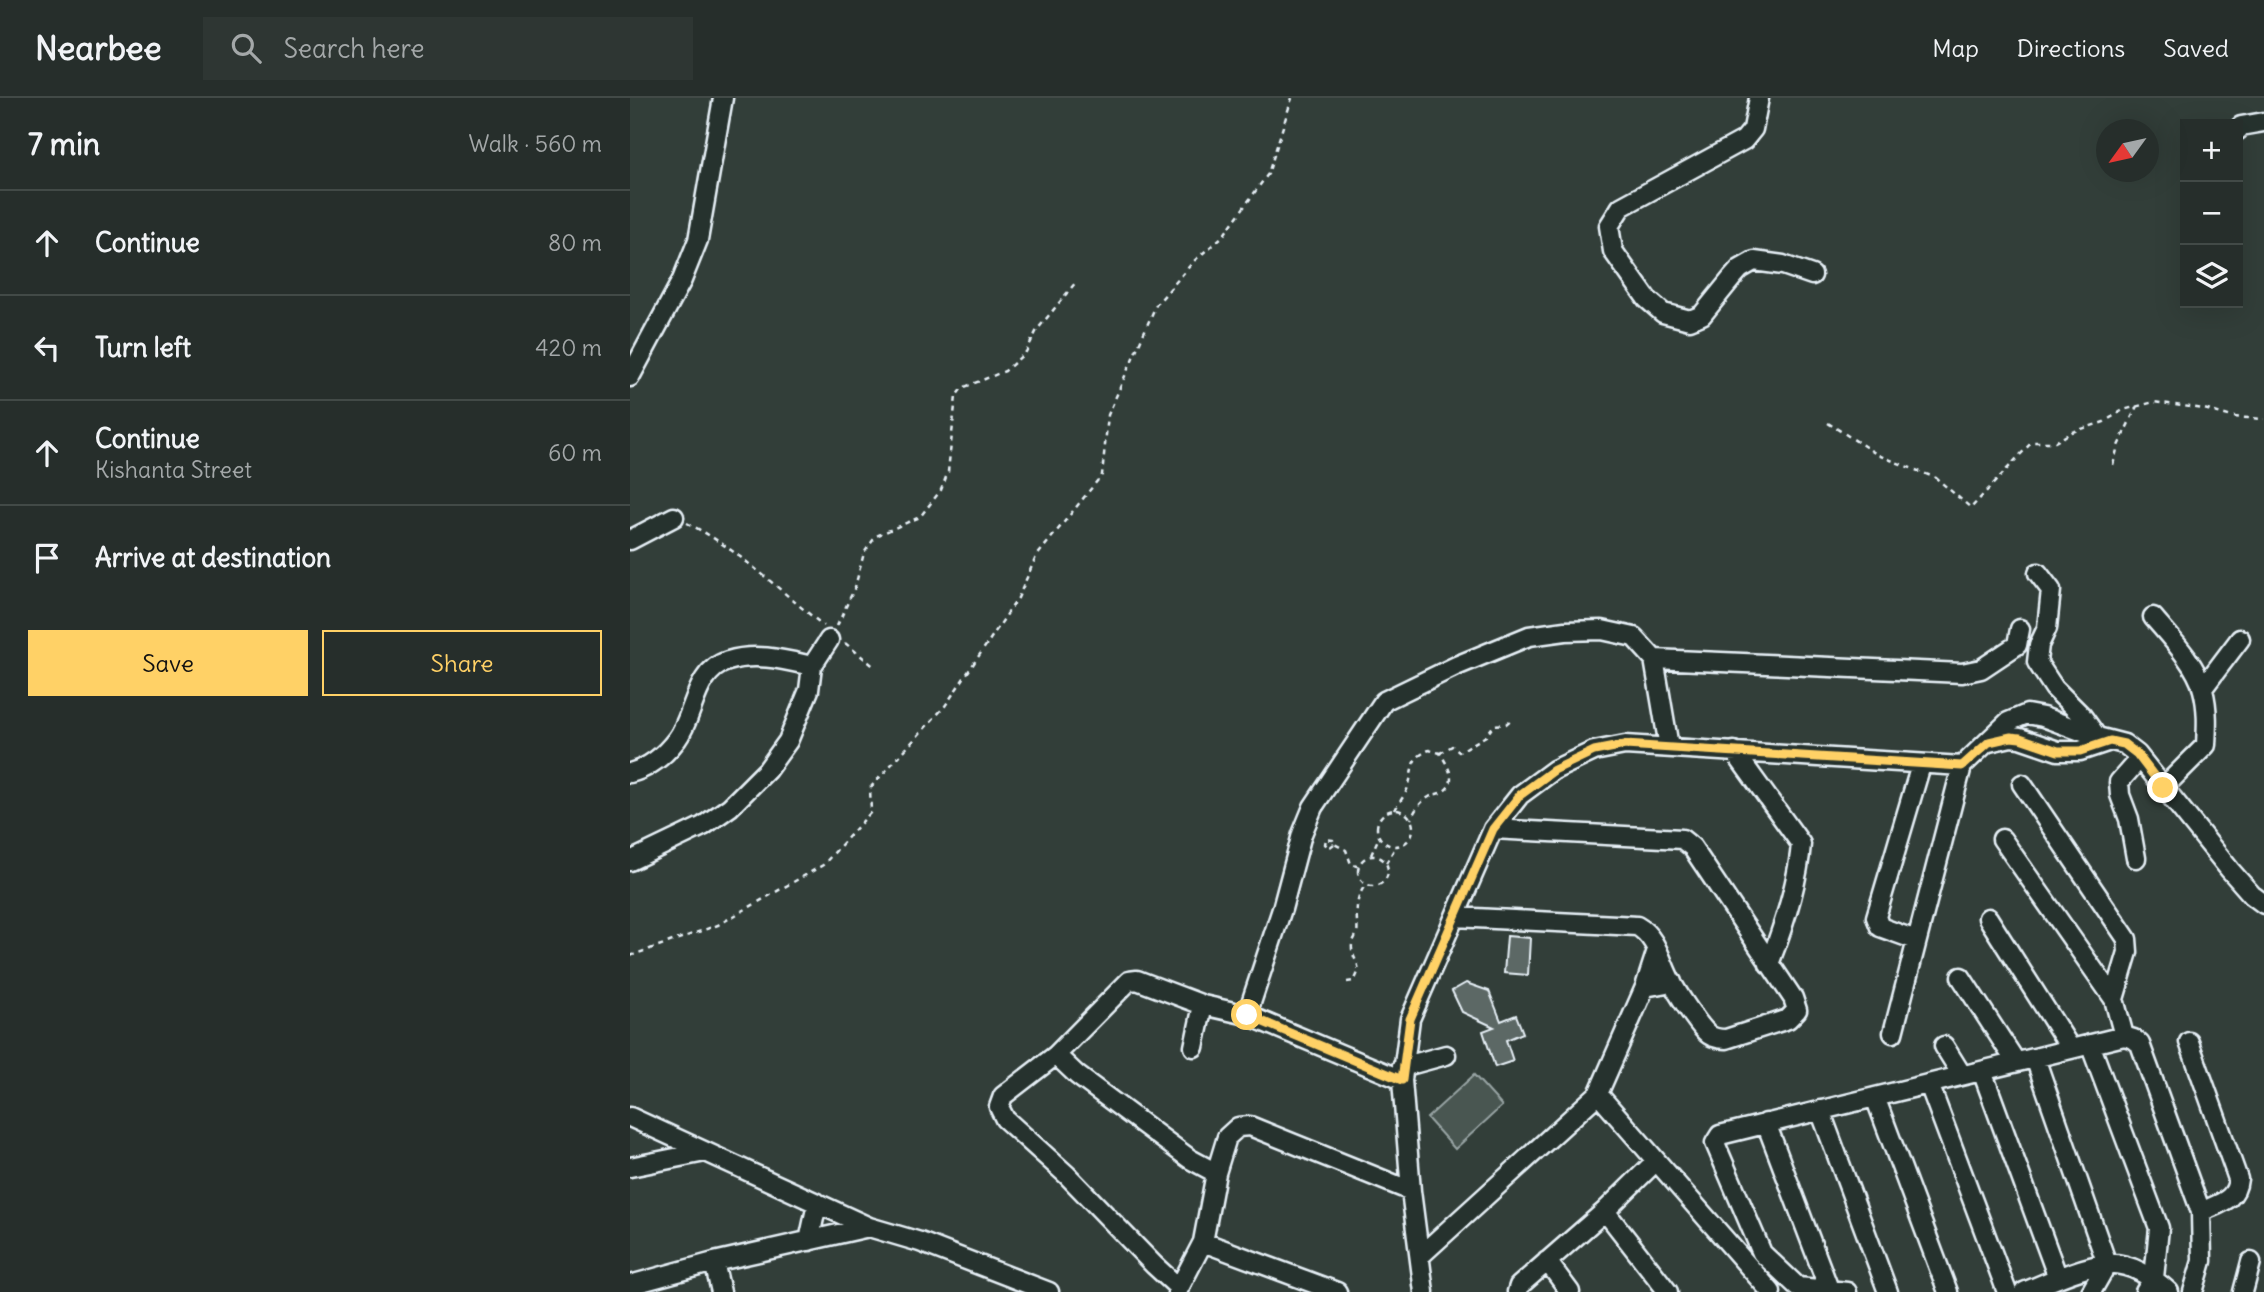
<!DOCTYPE html>
<meta charset="utf-8">
<style>
body{margin:0;font-family:Delius,sans-serif;background:#2e3633;color:#f1f3f6}
.controls{position:absolute;right:21px;top:21px;display:grid;overflow:hidden;border-radius:0px;box-shadow:0 7px 28px #0002}
.controls button{width:63px;height:63px;display:grid;place-items:center;padding:0;border:0;border-bottom:2px solid #424a47;background:#262e2b;color:#f1f3f6;font:35px sans-serif}
.compass{position:absolute;left:1466px;top:21px;width:63px;height:63px;border-radius:50%;background:#262e2b;box-shadow:0 7px 28px #0002;rotate:237deg}
.stop{position:absolute;width:21px;height:21px;margin:-16px;border:5px solid #ffd166;border-radius:50%;background:#fff}
.stop.end{background:#ffd166;border-color:#fff;box-shadow:0 2px 7px #0008}
.list{margin:0;padding:0;list-style:none}
h2{display:flex;justify-content:space-between;align-items:center;height:91px;margin:0;padding:0 28px;font-size:30px}
h2 small{font-size:23px;font-weight:400;color:#a4a8a9}
.list li{display:grid;grid-template-columns:46px 1fr auto;gap:21px;align-items:center;box-sizing:border-box;height:105px;padding:0 28px;border-top:2px solid #424a47}
.list b{display:block;font-size:26px;white-space:nowrap}
.list p{margin:0;font-size:23px;white-space:nowrap;color:#a4a8a9}
.list em{font-size:23px;font-style:normal;color:#a4a8a9}
.actions{display:flex;gap:14px;padding:21px 28px}
.actions a{flex:1;padding:16px 0;border:2px solid #ffd166;border-radius:0px;text-align:center;font-size:24px;color:#ffd166}
.actions .main{background:#ffd166;color:#111}
.icon{flex:none;width:38px;height:38px;fill:none;stroke:currentColor;stroke-width:2;stroke-linecap:round;stroke-linejoin:round}
.map{position:relative;flex:none;width:1634px;height:1194px;overflow:hidden}
header{display:flex;align-items:center;gap:42px;box-sizing:border-box;height:98px;padding:0 35px;background:#262e2b;border-bottom:2px solid #424a47}
header strong{font-size:33px}
nav{display:flex;gap:38px;margin-inline-start:auto;font-size:24px}
.search{width:490px;height:63px;background:#2e3633;display:flex;align-items:center;gap:18px;box-sizing:border-box;padding:0 24px;border-radius:0px;color:#a4a8a9;font-size:26px}
main{display:flex}
aside{flex:1;background:#262e2b}
.map>svg:first-child{display:block}
.green{fill:#495651;stroke:#98a4a4;stroke-width:2}
.building{fill:#5c6865;stroke:#e8f1f8;stroke-width:2}
.lines{fill:none;stroke-linecap:round;stroke-linejoin:round}
.minor-casing{stroke:#e8f1f8;stroke-width:23}
.path{stroke:#e8f1f8;stroke-width:2.5;stroke-dasharray:5 5;stroke-linecap:butt}
.minor{stroke:#26332d;stroke-width:18}
.route{stroke:#ffd166;stroke-width:9}
</style>
<header>
<strong>Nearbee</strong>
<div class="search"><svg class="icon" aria-label="search" viewBox="0 0 24 24"><circle cx="10" cy="10" r="6"/><path d="M15 15l6 6"/></svg>Search here</div>
<nav><a>Map</a><a>Directions</a><a>Saved</a></nav>
</header>
<main>
<aside>
<h2>7 min<small>Walk · 560 m</small></h2>
<ul class="list">
<li><svg class="icon" aria-label="ahead" viewBox="0 0 24 24"><path d="M12 20V5M6 11l6-6 6 6"/></svg><div><b>Continue</b></div><em>80 m</em></li>
<li><svg class="icon" aria-label="left" viewBox="0 0 24 24"><path d="M17 20v-9H6M10 6l-5 5 5 5"/></svg><div><b>Turn left</b></div><em>420 m</em></li>
<li><svg class="icon" aria-label="ahead" viewBox="0 0 24 24"><path d="M12 20V5M6 11l6-6 6 6"/></svg><div><b>Continue</b><p>Kishanta Street</p></div><em>60 m</em></li>
<li><svg class="icon" aria-label="arrive" viewBox="0 0 24 24"><path d="M6 21V4h12l-3 4 3 4H6"/></svg><div><b>Arrive at destination</b></div></li>
</ul>
<div class="actions"><a class="main">Save</a><a>Share</a></div>
</aside>
<div class="map">
<svg width="1634" height="1194" viewBox="0 0 1634 1194">
<rect width="100%" height="100%" fill="#323e39"/>
<filter id="ink" filterUnits="userSpaceOnUse"><feTurbulence type="fractalNoise" baseFrequency=".0143" numOctaves="2"/><feDisplacementMap in="SourceGraphic" scale="14" xChannelSelector="R" yChannelSelector="G"/><feConvolveMatrix kernelMatrix="1 2 1 2 8 2 1 2 1" color-interpolation-filters="sRGB"/></filter>
<g filter="url(#ink)">
<path class="green" d="M844,977L872,1008L825,1051L797,1020Z"/>
<path class="building" d="M877,838L900,840L898,877L874,875Z
M836,885L859,893L871,923L886,917L893,935L876,942L883,963L865,969L853,933L864,929L832,914L822,893Z"/>
<g class="lines">
<g class="minor-casing">
<path id="minor" d="M1129,0L1123,31L1114,42L991,109L979,128L983,153L1017,201L1033,215L1060,222L1072,217L1102,180L1110,171L1124,163L1153,167L1182,177
M1608,32L1611,28L1634,24
M0,279L52,182L68,142L93,0
M0,442L44,419
M1408,475L1421,492L1417,530L1409,547L1407,564L1424,590L1452,618L1467,639
M1523,519C1540,539 1567,567 1573,592C1578,611 1577,629 1576,647L1533,690
M1024,561L1332,575L1351,571L1387,547L1390,531
M1573,590L1610,541
M1359,644L1381,639L1390,640L1428,653H1450L1480,643
M1104,653L1171,746C1168,785 1153,830 1139,866
M0,675C19,670 35,657 47,641C65,617 64,573 98,563C126,554 155,562 182,568
M1392,686L1497,841L1498,854L1484,901
M1372,741L1484,901L1494,938
M1506,760L1499,721L1490,697L1489,684L1510,660
M0,763L73,728L100,709L137,672L158,643L179,592L182,568L199,542
M825,819L1007,828C1027,839 1031,865 1041,883C1048,896 1066,924 1076,934C1081,940 1088,941 1096,941L1158,921L1167,912L1163,900L1062,749L1052,741L863,731
M1358,820L1441,951
M1286,842L1250,829L1246,819L1291,667
M1027,852L1015,889L1042,884
M1331,879L1386,964
M617,917L652,811L672,736L683,709L754,603L826,568L899,538L935,533L972,532L1004,539L1024,561L1039,649
M1263,935L1332,668L1378,624L1397,616L1413,619L1467,639L1494,646L1507,656L1600,772L1622,797L1634,806
M1559,944L1608,1081C1606,1103 1589,1105 1571,1114
M1460,946L1529,1130L1524,1180L1515,1194
M1314,948L1332,977
M564,949L573,907
M426,957L447,977L560,1061L586,1075
M1405,960L1477,1166L1461,1194
M772,969L816,957
M1352,973L1428,1180
M1299,986L1377,1194
M968,996L1141,1194
M1245,999L1318,1194
M1190,1012L1258,1194
M0,1019L239,1129L290,1144L419,1194
M1136,1025L1199,1191
M0,1069L75,1054
M975,1113L1038,1194
M179,1143L187,1106
M573,1144L707,1194
M790,1158L968,996L1015,889
M917,1163L940,1194
M84,1164L91,1194
M0,1187L84,1164L239,1129
M549,1190L524,1167L437,1077L375,1021L369,1009L373,998L426,957L499,883L507,882L573,907L617,917L772,982
M547,1194L573,1144L586,1075L597,1039L608,1029L620,1028L781,1093
M794,1194L781,1093L772,982L780,921L863,731L890,697L924,672L964,653L995,647L1332,668
M887,1194L889,1188L975,1113L1026,1063
M1217,1194L1168,1189L1132,1155L1085,1045L1090,1037L1494,938L1504,941L1510,946L1571,1114L1572,1163L1563,1194
M1394,1194C1416,1185 1453,1168 1476,1166C1499,1164 1523,1179 1539,1194
M1613,1194L1621,1164"/>
</g>
<path class="path" d="M1198,325L1248,357L1306,380L1341,410L1402,344H1425L1442,334L1474,324L1493,312L1524,304L1574,311L1602,319L1634,321
M1483,367L1488,348L1507,308
M57,425C107,450 150,493 194,528
M207,528L225,489L234,455L246,438L290,419L311,392L318,374L326,298L332,290L375,273L396,254L407,232L446,184
M215,545L246,570
M810,655L822,648L829,654L856,638L864,627L876,626L882,621
M765,712C769,704 777,695 779,686C784,669 778,662 799,652L810,655C818,668 830,686 810,695C801,698 807,694 799,699C790,704 785,712 781,721
M747 730a18 18 0 1 1 36 0a18 18 0 1 1-36 0Z
M704,746L699,750L695,746L696,741L703,742L704,746L716,752L721,766L729,769
M741,757L749,739
M728 773a15 15 0 1 1 30 0a15 15 0 1 1-30 0Z
M756,765L765,750
M0,858L88,827L193,767L241,714L240,690L315,608L388,500L406,459L472,377L478,317L526,207L564,163L593,138L638,76L662,0
M717,884L724,883C734,866 724,866 722,851C721,844 725,841 727,835C728,831 727,827 727,824C726,808 727,798 736,786"/>
<use href="#minor" class="minor"/>
</g>
</g>
<g class="lines" filter="url(#ink)">
<path class="route" d="M617,917L772,982L780,921L863,731L890,697L924,672L964,653L995,647L1332,668L1359,644L1381,639L1390,640L1428,653H1450L1480,643L1494,646L1507,656L1533,690"/>
</g>
</svg>
<div class="controls">
<button>+</button>
<button>−</button>
<button><svg class="icon" aria-label="layers" viewBox="0 0 24 24"><path d="M12 4l9 5-9 5-9-5zM3 14l9 5 9-5"/></svg></button>
</div>
<svg class="compass" viewBox="-18 -18 36 36"><path d="M0-13l5 13h-10z" fill="#e53935"/><path d="M0 13l5-13h-10z" fill="#a4a8a9"/></svg>
<div class="stop" style="left:617px;top:917px"></div>
<div class="stop end" style="left:1533px;top:690px"></div>
</div>
</main>
